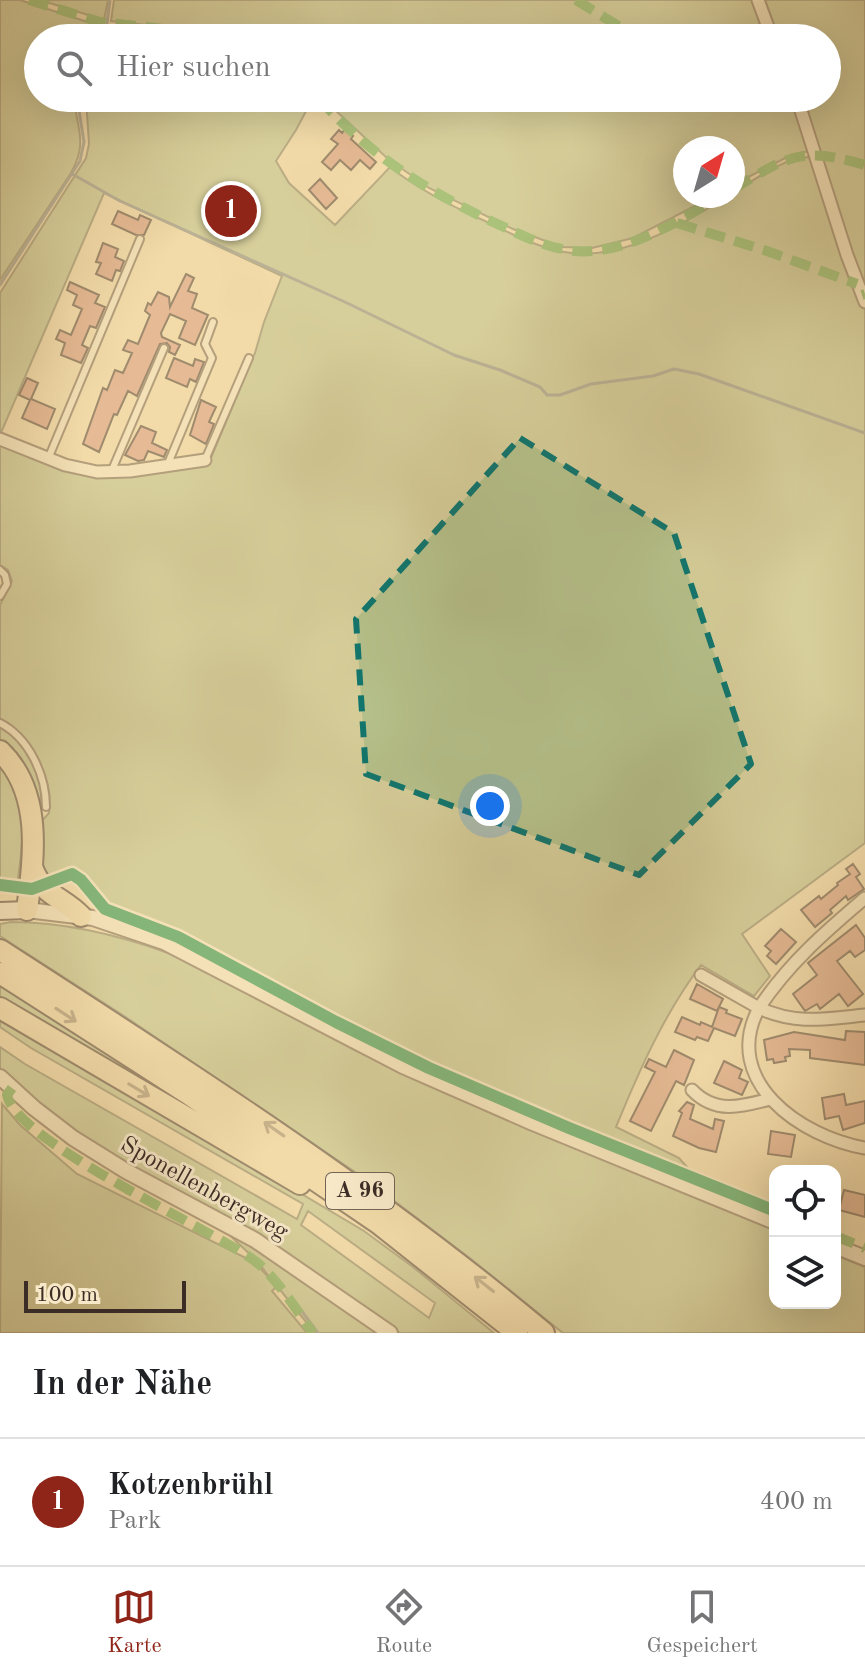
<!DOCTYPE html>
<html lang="de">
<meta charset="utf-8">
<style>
body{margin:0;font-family:"Old Standard TT",serif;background:#f2f2f2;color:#202124}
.controls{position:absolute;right:24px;bottom:24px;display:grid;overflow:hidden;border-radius:16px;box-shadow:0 8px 32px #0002}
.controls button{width:72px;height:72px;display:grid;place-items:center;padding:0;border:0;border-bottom:2px solid #e0e0e0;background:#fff;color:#202124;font:40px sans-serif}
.compass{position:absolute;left:673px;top:136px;width:72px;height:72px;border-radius:50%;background:#fff;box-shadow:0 8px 32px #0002;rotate:37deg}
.scale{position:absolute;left:24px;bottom:20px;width:162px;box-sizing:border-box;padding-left:8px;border:4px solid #3b2c26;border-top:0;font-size:22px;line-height:28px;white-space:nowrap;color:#3b2c26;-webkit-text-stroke:6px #f7e8c7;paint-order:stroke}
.you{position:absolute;left:490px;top:806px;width:28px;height:28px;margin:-20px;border:6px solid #fff;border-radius:50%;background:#1a73e8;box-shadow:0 0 0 12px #1a73e833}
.badge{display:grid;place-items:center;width:52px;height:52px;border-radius:50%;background:#8f2418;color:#fff;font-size:26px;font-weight:700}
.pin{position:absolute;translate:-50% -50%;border:4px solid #fff;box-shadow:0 2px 8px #0006}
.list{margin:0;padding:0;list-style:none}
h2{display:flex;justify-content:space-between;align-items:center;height:104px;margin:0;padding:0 32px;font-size:34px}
h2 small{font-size:26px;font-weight:400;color:#757577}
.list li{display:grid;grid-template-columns:52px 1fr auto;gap:24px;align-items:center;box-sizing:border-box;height:128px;padding:0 32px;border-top:2px solid #e0e0e0}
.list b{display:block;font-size:30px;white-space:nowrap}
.list p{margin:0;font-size:26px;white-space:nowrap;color:#757577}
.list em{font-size:26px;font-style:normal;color:#757577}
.icon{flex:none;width:44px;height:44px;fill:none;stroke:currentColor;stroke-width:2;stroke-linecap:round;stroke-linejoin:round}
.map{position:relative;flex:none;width:865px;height:1333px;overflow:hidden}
.search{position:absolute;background:#fff;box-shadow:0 8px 32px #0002;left:24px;right:24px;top:24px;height:88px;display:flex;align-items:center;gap:20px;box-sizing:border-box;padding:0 28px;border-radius:44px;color:#757577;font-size:30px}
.sheet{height:232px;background:#fff}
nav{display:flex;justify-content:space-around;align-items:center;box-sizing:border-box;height:112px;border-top:2px solid #e0e0e0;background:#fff;font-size:22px;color:#757577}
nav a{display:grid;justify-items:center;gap:4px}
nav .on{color:#8f2418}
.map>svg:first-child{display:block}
.green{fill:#b6c18b;stroke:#787658;stroke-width:2;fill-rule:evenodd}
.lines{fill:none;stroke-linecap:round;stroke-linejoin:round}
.stream{stroke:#79807c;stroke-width:3}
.building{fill:#d5927a;stroke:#3b2c26;stroke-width:2}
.service-casing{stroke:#695847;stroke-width:10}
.minor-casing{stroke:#695847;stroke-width:15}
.tertiary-casing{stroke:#695847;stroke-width:18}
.secondary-casing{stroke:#3b2c26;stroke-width:20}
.motorway-casing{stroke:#3b2c26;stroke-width:24}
.service{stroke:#f7e8c7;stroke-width:6}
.minor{stroke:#f7e8c7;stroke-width:11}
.tertiary{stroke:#f7e8c7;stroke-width:14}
.secondary{stroke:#f7e8c7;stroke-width:16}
.motorway{stroke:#f2dba9;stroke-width:20}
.quiet{stroke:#54a442;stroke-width:10;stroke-dasharray:20 10;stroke-linecap:butt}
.cycleway-casing{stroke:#f7e8c7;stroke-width:17}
.cycleway{stroke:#00873e;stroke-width:12}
.oneway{stroke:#968468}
.marked{fill:none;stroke:#0f766e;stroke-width:6;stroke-dasharray:16 10;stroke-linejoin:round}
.labels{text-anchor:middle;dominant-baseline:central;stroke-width:6;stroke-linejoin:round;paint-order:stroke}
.shield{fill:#f7e8c7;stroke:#736456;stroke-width:2}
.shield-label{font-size:22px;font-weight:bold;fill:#3b2c26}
.street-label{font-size:24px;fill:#3b2c26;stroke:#f7e8c7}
</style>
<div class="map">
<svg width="865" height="1333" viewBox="0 0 865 1333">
<rect width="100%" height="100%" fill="#f2dba9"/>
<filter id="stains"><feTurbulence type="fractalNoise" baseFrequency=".0025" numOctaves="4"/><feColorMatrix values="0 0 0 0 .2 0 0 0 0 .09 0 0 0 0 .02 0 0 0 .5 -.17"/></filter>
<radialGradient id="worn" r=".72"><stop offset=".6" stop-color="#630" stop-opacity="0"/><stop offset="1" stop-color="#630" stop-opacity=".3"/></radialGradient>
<path class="green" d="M0,0H20L103,27L102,38H38V98H74C77,130 88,142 71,173L0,280Z
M40,0H108L104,20Z
M114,0H753L767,38H259L111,21Z
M765,0H865V295L803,98H827V38H779Z
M86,98H313L296,130L276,161L289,183L335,225L390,167C419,190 451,206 485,221C510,233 536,247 564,252C621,262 681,225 728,196H733V193C756,179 785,156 812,157L856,294L865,309V843L742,934L770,976L754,996L701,965C664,1014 639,1071 616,1127L679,1158L695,1176L396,1048L187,937L108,906C77,884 91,859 45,882L41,870L39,824L49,813C54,779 30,735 0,718V605L12,581L8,570L0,565V442L70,470L208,465L255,353L264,322L282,276L104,193L0,435V293L86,158L89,144Z
M322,98H791L809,151L791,155L733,185V148H685V196H714L633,238L592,248L562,247L513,229L429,188L387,158Z
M0,725C24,740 46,775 40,804L0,743Z
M0,767C30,797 23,846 17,885L0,882Z
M11,922C67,922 119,935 171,954L355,1050L447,1094L775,1230V1303H835V1255L865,1267V1333H563L471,1259L364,1178L121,1014L0,936V924Z
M0,986L211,1121L0,1003Z
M0,1015L364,1231L413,1267L494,1333H400L318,1276L79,1138L0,1073V1047L25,1064L297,1219L303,1204L31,1048L0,1027ZM308,1211L435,1303L429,1318L301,1225Z
M2,1104L20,1125L77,1174L254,1262L274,1283L257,1261L220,1226L381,1333H315L277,1286L272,1291L307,1333H0Z"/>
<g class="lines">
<path class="stream" d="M105,38L110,0
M74,175L120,201L345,302L454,355L500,370L540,387L547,395H560L591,384L653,376L674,369L699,374L865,433
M0,285L80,161L84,142L77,98
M292,1298L318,1333"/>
</g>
<path class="building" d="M345,129L353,136L351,139L376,162L370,169L360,160L351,170L340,160L331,170L322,162L338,144L331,139L339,130L342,133Z
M320,179L337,198L326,209L309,190Z
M118,211L138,220L140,215L151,220L144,235H136L112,224Z
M103,243L118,249L115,257L124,261L120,271L116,270L112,281L96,274L101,263L96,262Z
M186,274L194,278L188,291L197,294L192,308L208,315L195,345L179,338L186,321L170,314L161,333L162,337L180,345L175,355L169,352L170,347L167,343L160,344L137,396L128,391L117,415L114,414L99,452L83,444L103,388L107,390L115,370L123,373L132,353L123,350L128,340L138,344L150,315L145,311L148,303L151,305L158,292L169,297L170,307Z
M70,282L99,295L95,303L105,307L96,328L90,326L82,345L88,348L81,363L61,355L65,343L56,339L60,330L71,335L82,309L73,305L77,295L67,290Z
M174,358L193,366L195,359L204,362L196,382L190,379L187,387L166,378Z
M27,378L38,383L31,399L55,409L47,429L22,418L30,400L19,395Z
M201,400L216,407L209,422L214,424L206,444L190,435Z
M141,426L156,432L152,443L167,450L164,457L148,451L144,460L138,461L125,455Z
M853,864L860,874L856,877L864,889L848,900L846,896L830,910L832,913L815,927L801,910L819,896L821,899L838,885L837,883L850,874L846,869Z
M856,925L865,938V950L855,957L850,951L837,961L863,994L848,1006L839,994L820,1009L817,1004L805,1011L793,994L817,975L808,963Z
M781,929L796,942L776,964L767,956L771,951L765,946Z
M697,984L723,999L717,1011L690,999Z
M719,1007L727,1010L726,1013L742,1019L735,1036L714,1028L708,1041L697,1037L695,1040L675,1032L682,1017L700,1025L701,1022L712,1027Z
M846,1031L865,1032V1065L810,1058V1050L789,1049L790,1056L785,1057L786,1061L774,1063L773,1059L767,1060L764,1040L794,1032L845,1040Z
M674,1050L694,1060L684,1085L676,1081L651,1131L630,1121L655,1072L645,1067L649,1059L666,1067Z
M724,1061L742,1070L739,1078L748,1082L742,1095L714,1083Z
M844,1094L846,1105L865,1101V1123L843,1130L839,1116L825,1119L822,1098Z
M687,1102L694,1105L690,1119L713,1129L715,1119L724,1121L716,1152L699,1148L673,1136L682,1113L679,1111Z
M771,1131L795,1135L791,1157L768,1154Z
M844,1190L865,1195V1217L839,1210Z"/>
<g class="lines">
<g class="service-casing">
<path id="service" d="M48,459L140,239
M205,460L249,358
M167,466L212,358L205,344L213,322
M112,470L164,348
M0,570L5,575L7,584L0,596
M0,723C29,738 46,775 46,807"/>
</g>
<g class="minor-casing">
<path id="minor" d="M758,0L772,38
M797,98L847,255L865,302
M0,439L65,465L97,472L130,471L205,460
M701,975L759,1008C788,964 825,932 865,898
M865,1015C825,1019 796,1025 759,1008C720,1081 801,1137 865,1148
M692,1090C715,1114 741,1107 770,1099"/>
</g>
<g class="tertiary-casing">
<path id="tertiary" d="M27,910L93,918L164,942L403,1066L533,1123L775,1222
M0,1077L34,1108L73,1138L126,1171L255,1240L390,1333
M835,1246L865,1258"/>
</g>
<g class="secondary-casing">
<path id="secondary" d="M0,911L27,910"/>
</g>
<g class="motorway-casing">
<path id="motorway" d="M0,751C43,792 34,857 27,910
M32,867C43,897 62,896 81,916
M0,950C186,1070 374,1190 544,1333
M0,973L187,1093L378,1223L517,1333
M0,1008L300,1184"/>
</g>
<use href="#service" class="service"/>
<use href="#minor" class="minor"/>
<use href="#tertiary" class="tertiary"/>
<use href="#secondary" class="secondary"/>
<use href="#motorway" class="motorway"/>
<path class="quiet" d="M29,0L100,22L245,38
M576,0L638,38
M319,98C369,156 435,196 504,227C531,240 561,254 592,251C639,247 681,219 721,196
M781,98L800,106
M733,189C789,156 800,146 865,165
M677,223L767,251L857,284
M862,295L865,294
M12,1088L7,1095C16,1142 211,1229 255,1261C278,1279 296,1310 313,1333
M835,1236L865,1248"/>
<g class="cycleway-casing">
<path id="cycleway" d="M0,885L32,889L72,874L81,880L105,909L178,937L336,1022L429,1068L569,1128L775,1211"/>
</g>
<use href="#cycleway" class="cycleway"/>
</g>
<defs><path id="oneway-shaft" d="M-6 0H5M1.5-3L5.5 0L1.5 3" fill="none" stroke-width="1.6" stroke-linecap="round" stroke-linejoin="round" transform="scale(2)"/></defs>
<g class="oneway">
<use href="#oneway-shaft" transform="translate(66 1015) rotate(33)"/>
<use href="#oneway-shaft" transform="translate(139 1090) rotate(31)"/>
<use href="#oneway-shaft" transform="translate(274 1129) rotate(-145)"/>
<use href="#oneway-shaft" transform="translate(484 1284) rotate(-142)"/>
</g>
<path d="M0 0H865V1333H0ZM520,438L674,533L751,764L639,875L366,774L356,619Z" fill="#f2dba9" fill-opacity=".55" fill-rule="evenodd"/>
<path class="marked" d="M520,438L674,533L751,764L639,875L366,774L356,619Z"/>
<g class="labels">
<rect class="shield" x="326" y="1173" width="68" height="36" rx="6"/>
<g class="shield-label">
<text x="360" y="1191">A 96</text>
</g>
<g class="street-label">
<text transform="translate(204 1189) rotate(29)">Sponellenbergweg</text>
</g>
</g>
<rect width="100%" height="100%" filter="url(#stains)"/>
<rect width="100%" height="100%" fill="url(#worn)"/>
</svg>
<div class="controls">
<button><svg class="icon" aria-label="locate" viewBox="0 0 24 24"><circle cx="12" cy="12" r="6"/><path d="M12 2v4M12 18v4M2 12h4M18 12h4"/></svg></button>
<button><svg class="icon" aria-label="layers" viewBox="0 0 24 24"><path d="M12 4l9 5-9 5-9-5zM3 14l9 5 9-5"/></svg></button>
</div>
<svg class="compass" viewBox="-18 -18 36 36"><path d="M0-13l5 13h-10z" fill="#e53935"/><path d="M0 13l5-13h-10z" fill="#757577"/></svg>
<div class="scale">100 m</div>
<div class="you"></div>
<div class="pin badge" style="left:231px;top:211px">1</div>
<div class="search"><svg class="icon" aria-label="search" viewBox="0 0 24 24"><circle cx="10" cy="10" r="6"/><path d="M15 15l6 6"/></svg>Hier suchen</div>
</div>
<section class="sheet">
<h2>In der Nähe<small></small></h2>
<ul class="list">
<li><span class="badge">1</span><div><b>Kotzenbrühl</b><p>Park</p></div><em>400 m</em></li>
</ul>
</section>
<nav>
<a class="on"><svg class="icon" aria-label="map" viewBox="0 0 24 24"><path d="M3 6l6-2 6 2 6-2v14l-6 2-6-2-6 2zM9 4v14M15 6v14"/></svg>Karte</a>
<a><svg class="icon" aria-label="directions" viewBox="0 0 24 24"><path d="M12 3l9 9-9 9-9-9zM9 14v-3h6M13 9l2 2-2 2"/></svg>Route</a>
<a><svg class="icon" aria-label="saved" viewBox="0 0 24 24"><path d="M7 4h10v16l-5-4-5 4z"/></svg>Gespeichert</a>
</nav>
